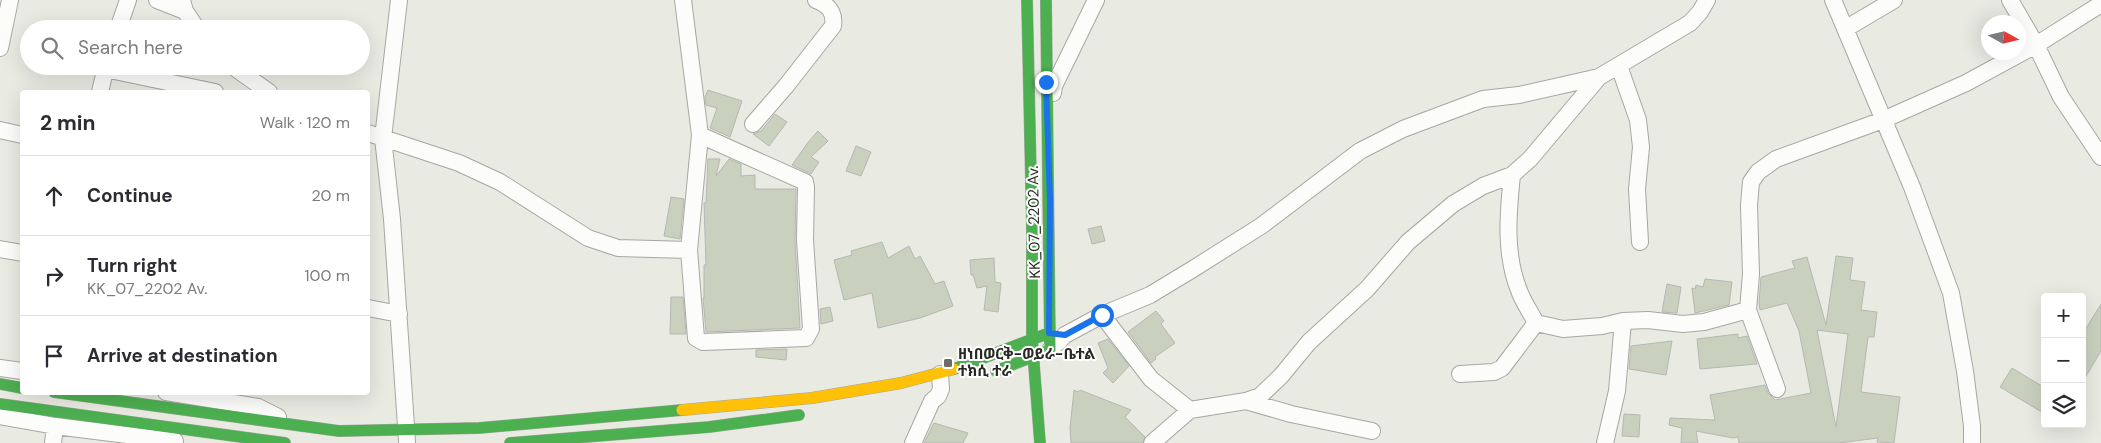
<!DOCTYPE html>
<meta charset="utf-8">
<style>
body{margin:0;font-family:"DM Sans","Noto Sans Ethiopic",sans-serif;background:#f2f2f3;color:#2b2b33}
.controls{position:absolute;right:15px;bottom:15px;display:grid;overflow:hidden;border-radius:5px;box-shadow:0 5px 20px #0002}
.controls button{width:45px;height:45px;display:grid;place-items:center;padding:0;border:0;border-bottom:1px solid #e1e1e2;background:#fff;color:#2b2b33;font:25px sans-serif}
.compass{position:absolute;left:1981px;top:15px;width:45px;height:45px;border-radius:50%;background:#fff;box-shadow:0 5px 20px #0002;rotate:98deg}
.stop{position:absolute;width:15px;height:15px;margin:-11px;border:4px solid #1a73e8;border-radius:50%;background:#fff}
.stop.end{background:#1a73e8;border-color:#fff;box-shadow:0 1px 5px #0008}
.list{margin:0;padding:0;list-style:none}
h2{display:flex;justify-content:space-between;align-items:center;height:65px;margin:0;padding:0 20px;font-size:21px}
h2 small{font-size:16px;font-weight:400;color:#7c7c81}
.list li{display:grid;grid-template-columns:32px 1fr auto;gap:15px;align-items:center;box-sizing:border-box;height:80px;padding:0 20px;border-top:1px solid #e1e1e2}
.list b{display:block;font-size:19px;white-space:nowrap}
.list p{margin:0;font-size:16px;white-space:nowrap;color:#7c7c81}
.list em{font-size:16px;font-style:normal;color:#7c7c81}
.icon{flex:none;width:28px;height:28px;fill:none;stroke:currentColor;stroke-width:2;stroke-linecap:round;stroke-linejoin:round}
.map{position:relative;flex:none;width:2101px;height:443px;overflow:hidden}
.search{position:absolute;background:#fff;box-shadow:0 5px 20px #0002;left:20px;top:20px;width:350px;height:55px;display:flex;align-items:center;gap:12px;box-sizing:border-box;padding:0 18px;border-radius:28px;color:#7c7c81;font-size:19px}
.panel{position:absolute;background:#fff;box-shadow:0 5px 20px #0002;left:20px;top:90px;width:350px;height:305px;border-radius:5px}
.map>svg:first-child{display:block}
.building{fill:#c9d1be;stroke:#b6b7b2;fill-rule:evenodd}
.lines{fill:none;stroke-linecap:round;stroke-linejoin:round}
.street-casing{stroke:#a7a7a2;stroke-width:18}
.fast-casing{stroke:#a7a7a2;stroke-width:12}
.slow-casing{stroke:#a7a7a2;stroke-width:12}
.street{stroke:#fcfcfb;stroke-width:16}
.fast{stroke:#4caf50;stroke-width:11}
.slow{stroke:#ffc107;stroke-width:11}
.route{stroke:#1a73e8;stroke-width:6}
.poi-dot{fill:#6c6d66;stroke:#fff;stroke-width:2}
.labels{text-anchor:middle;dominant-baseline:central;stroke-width:4;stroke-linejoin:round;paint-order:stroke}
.street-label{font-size:15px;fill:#292924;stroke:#fff}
.poi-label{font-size:15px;font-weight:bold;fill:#292924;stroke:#fff;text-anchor:start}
</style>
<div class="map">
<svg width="2101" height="443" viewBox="0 0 2101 443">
<rect width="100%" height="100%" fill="#e9eae2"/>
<path class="building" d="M708,90L742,101L730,137L710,128L717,108L706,105L705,97Z
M775,114L787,122L769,146L753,134L761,131Z
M818,131L828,141L811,157L819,162L811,174L792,165L809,141Z
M856,146L871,152L861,176L846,171Z
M708,159H720L716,176L729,159L741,164V176L755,175V189H796L795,240L800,328L706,332L703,298H704V265H706L704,203H706Z
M671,197L684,199L680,239L664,236Z
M1101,226L1105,241L1092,244L1088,229Z
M882,242L888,258L909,246L915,259L920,256L935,284L944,281L953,306L920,318L878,328L872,293L844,300L834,260L852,255L851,251Z
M1836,256L1853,258L1850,280L1865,282L1861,310L1877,312L1874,337H1868L1861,392L1900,397L1894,443L1877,442L1878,438L1839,443H1739L1738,437L1733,438L1696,431L1698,443H1681L1682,428L1669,425L1670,418L1715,420L1710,395L1765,385L1768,393L1775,400L1811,393L1799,331L1787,303L1760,310L1759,303L1761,277L1795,268L1792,261L1807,257L1826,325ZM1817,330L1848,334L1836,427Z
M994,258L995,282L1001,283L998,312L984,310L987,286L977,288L973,275H971L970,260Z
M1705,279L1732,282L1729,305L1695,313L1692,288L1695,289L1696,285L1703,287Z
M1667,284L1681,287L1677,313L1662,312Z
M671,297H683L686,334H670Z
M2101,304V351L2082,383V335Z
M830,307L833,321L821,324L820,309Z
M1156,311L1164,321L1161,324L1175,343L1155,357L1156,359L1151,363L1128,332Z
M1738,334V338L1747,336L1757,364L1700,369L1697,339Z
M1108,339L1129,366L1113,383L1103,373L1108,368L1098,343Z
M1672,341L1666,375L1629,369L1631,346Z
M787,349L786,360L756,357V350Z
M2012,368L2045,388V414L2000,387Z
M1074,390L1078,392L1080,390L1131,410L1125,417L1145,437L1142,443H1071L1070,428Z
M1624,414L1640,415L1639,437L1622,436Z
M934,423L968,433L963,443H924Z"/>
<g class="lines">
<g class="street-casing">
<path id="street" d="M157,0L185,11
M182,0L185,11L197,29
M399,0L383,138L392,219L407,441
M683,0L700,135L689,250L696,338L703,342L806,338L811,329L805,240L806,187L805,182L700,135
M1833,0L1912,187L1951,293L1965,371L1972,426V443
M2010,0L2036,45L2061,97L2101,157
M118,29L128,0
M1845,29L1894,0
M0,48L10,0
M232,66L269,92
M1619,66L1638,120L1641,147L1637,189L1640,242
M105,69L215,92
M100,92L106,66
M1053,93L1054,86L1096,0
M753,124L786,86L833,26C835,12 829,5 816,0
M0,130L22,135
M368,133L459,163L500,182L588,238L618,248L689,250
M1512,175C1508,214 1504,255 1520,293C1524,303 1531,313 1536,323L1563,329L1602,326L1623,321L1648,320L1683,324L1704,322L1748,310
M0,249L22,253
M368,308L399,314
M1102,315L1151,379L1190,410
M1050,350L1065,335L1102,315L1150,295L1193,269L1261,226L1360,151L1403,129L1483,99L1519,95L1599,77L1690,23L1700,12L1707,0
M0,368L22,371
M1460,374L1494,372L1502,368L1536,323
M1777,389L1748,310L1751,274L1749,205L1751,182L1758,172L1776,159L1883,120L1966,83L2036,45L2101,4
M166,392L258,407L278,417
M1246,401L1291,414L1372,431
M0,416L55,426L175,441
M53,443L55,426
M913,443L932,401L938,396L941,389L940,374
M1152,443L1190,410L1246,401L1260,396L1281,376L1309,342L1367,289L1408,242L1453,204L1483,186L1512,175L1530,159L1599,77
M1605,443L1617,391L1623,321"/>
</g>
<g class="fast-casing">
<path id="fast" d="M1027,0L1032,226V339L1040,443
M1046,0L1050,350
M954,369L1049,333
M996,371L1050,350
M0,384L22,388
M54,392L339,431L479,428L682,410
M0,404L285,443
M510,443L709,427L799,415"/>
</g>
<g class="slow-casing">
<path id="slow" d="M682,410L812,398L901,383L954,369"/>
</g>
<use href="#street" class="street"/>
<use href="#fast" class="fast"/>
<use href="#slow" class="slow"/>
</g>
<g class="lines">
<path class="route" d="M1046,82L1050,200L1049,333L1065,335L1102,315"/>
</g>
<rect class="poi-dot" x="943" y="358" width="10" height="10" rx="2.5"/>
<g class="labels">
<g class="street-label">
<text transform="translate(1034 222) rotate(-91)">KK_07_2202 Av.</text>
</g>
<g class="poi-label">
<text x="958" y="354">ዘነበወርቅ-ወይራ-ቤተል<tspan x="958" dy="17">ተክሲ ተራ</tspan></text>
</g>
</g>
</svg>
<div class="controls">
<button>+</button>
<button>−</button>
<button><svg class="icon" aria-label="layers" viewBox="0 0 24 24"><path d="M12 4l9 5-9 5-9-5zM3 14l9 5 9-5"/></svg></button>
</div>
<svg class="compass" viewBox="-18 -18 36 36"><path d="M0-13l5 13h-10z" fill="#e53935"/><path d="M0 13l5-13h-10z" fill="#7c7c81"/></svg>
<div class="stop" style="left:1102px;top:315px"></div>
<div class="stop end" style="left:1046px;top:82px"></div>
<div class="search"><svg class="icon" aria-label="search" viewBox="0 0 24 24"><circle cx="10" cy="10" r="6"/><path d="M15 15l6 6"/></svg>Search here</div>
<section class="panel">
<h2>2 min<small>Walk · 120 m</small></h2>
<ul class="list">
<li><svg class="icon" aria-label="ahead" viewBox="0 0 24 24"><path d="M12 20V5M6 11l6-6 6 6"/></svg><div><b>Continue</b></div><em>20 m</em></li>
<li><svg class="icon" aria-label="right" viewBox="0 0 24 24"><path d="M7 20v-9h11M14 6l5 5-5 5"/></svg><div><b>Turn right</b><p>KK_07_2202 Av.</p></div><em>100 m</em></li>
<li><svg class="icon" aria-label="arrive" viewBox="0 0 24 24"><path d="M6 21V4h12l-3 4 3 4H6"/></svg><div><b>Arrive at destination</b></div></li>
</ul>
</section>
</div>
